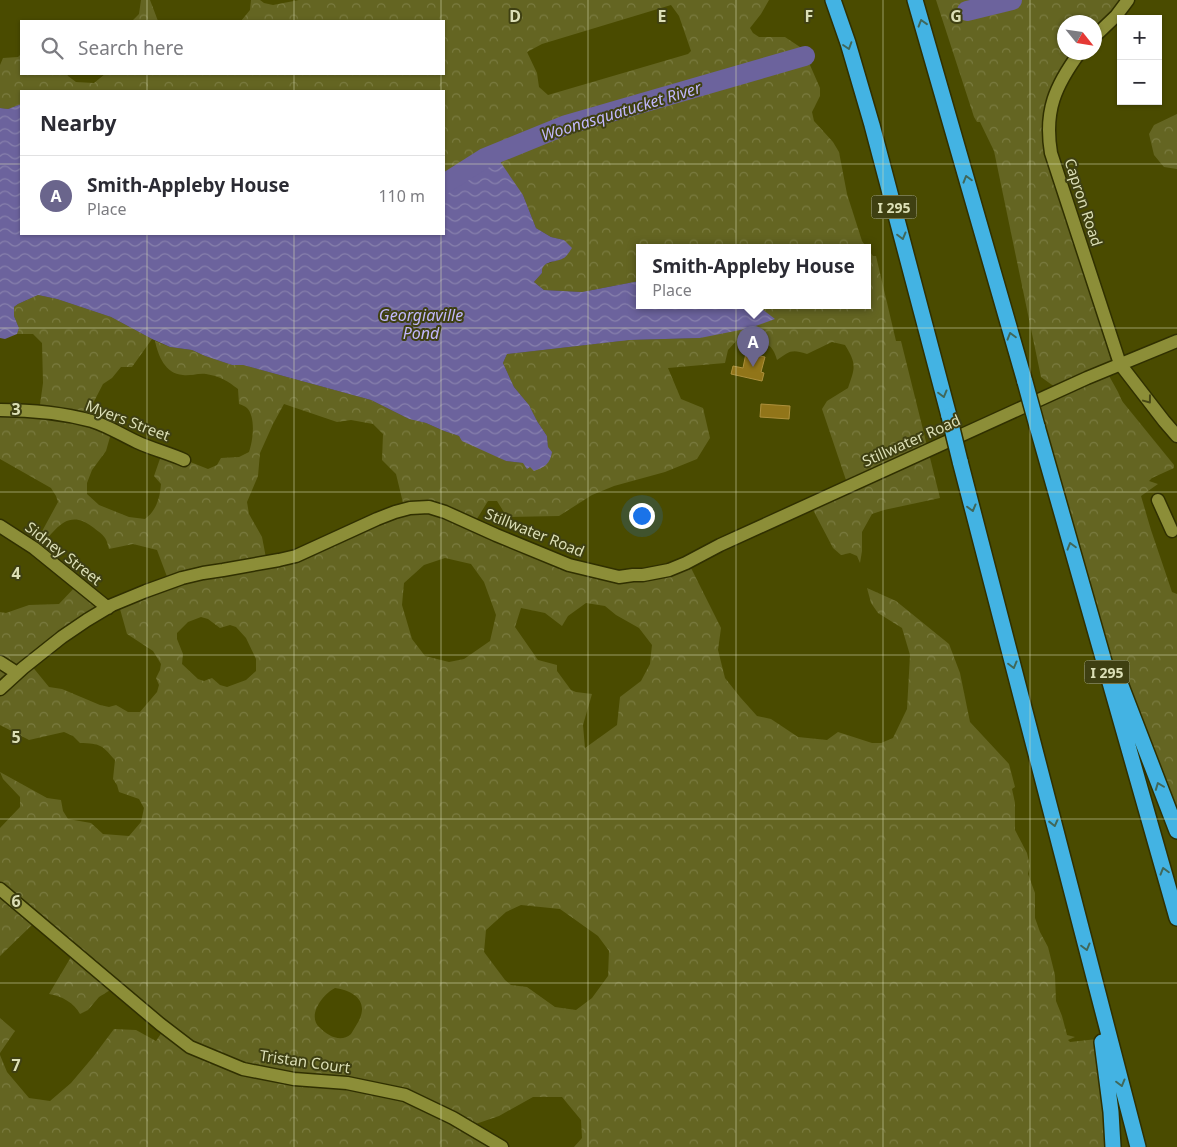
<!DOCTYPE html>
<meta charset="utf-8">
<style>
body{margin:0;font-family:"Noto Sans",sans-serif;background:#f2f2f3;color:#2b2b33}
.controls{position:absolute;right:15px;top:15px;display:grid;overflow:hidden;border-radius:0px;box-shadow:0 1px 4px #0004}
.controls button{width:45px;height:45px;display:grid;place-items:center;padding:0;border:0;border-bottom:1px solid #e1e1e2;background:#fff;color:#2b2b33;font:25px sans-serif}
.compass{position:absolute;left:1057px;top:15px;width:45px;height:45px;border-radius:50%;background:#fff;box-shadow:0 1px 4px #0004;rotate:120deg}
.you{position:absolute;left:641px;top:515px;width:18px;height:18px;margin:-12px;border:4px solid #fff;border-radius:50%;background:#1a73e8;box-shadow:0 0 0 8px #1a73e833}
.badge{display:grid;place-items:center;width:32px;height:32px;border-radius:50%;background:#6a658c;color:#fff;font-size:16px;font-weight:700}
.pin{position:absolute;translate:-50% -41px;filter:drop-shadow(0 1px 2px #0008)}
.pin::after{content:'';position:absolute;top:26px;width:18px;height:15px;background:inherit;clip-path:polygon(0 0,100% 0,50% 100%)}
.popup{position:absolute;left:636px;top:244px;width:235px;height:65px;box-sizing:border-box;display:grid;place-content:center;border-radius:0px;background:#fff;filter:drop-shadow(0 1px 4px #0005);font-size:16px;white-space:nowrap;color:#7c7c81}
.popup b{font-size:19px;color:#2b2b33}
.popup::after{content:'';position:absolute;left:50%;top:100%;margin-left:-10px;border:10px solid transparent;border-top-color:#fff}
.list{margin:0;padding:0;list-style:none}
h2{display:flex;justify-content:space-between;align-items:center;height:65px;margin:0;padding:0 20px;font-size:21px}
h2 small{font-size:16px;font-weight:400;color:#7c7c81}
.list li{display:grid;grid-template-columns:32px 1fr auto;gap:15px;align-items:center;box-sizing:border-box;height:80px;padding:0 20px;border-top:1px solid #e1e1e2}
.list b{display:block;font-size:19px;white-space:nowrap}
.list p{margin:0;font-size:16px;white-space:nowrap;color:#7c7c81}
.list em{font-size:16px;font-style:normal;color:#7c7c81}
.icon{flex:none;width:28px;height:28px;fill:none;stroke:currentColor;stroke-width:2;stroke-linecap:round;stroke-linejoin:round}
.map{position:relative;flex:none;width:1177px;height:1147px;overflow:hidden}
.search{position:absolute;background:#fff;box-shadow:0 1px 4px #0004;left:20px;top:20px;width:425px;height:55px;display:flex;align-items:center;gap:12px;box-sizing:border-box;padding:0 18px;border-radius:0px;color:#7c7c81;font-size:19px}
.panel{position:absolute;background:#fff;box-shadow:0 1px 4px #0004;left:20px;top:90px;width:425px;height:145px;border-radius:0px}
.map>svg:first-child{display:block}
.forest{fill:url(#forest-crowns);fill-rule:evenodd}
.water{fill:url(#water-waves)}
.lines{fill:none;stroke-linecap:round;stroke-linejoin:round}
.river{stroke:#6c639d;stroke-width:20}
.building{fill:#917519;stroke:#ad903c}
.minor-casing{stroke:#303000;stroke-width:15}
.highway-casing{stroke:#303000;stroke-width:18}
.minor{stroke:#8c8e38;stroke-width:12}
.highway{stroke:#43b3e3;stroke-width:15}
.highway-bridge-casing{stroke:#303000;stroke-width:18;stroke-linecap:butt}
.highway-bridge{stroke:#43b3e3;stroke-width:15}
.oneway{stroke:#40685b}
.oneway2{stroke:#474816}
.grid{fill:none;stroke:#dcdfb6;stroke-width:1;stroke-opacity:0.55}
.labels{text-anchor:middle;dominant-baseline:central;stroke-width:4;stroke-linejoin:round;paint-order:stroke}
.shield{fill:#3f4012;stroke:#adaf85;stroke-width:1}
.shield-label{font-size:14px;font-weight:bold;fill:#dcdfb6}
.street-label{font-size:15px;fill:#dcdfb6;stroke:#3f4012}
.water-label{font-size:16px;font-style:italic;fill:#c0b7fb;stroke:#3f4012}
.grid-label{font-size:16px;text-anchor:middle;font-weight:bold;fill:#dcdfb6;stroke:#3f4012;stroke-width:4;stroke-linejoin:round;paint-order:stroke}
</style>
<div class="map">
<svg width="1177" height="1147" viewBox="0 0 1177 1147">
<defs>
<pattern id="forest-crowns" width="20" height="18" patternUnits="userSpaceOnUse" patternTransform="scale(1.25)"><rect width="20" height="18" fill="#646522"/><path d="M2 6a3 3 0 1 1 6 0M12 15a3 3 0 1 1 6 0" fill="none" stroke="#7a7b40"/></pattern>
<pattern id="water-waves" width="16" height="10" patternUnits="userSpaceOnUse" patternTransform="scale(1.25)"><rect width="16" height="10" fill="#6c639d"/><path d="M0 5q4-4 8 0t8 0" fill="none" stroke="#8780ac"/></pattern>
</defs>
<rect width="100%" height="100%" fill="#4a4b00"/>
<path class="forest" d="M141,0H150L158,21H132L139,14Z
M251,0H260L264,3L273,5L299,0H769L761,14L750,28L753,33L759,37H785L803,49L820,88V96L812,112L814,121L833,142L839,152L847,194L862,241L867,248H639V281L582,292L544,290L534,282L542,273L541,269L543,265L564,258V240L551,237L536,228L523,195L462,173L444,184V91H21V104L8,109L0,108V65L3,58L18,57L21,54V74H67L68,76L76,82L94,83L105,74H444V21H241L250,10ZM671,5L679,16L691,51L688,54L548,95L539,87L537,73L527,52L542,44Z
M936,0H1131L1095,39L1094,22H1064V52L1083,53L1055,98L1050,138L1112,364L1108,374L1118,392L1122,401L1174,465V468L1152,478L1149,481L1158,484L1141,496L1151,530L1172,592L1177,594V834L1100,630L1033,408L1059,390L1041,377L994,151L980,122H977L974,117Z
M1177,114V169L1164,167L1154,155L1149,134L1154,125Z
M867,248L873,256H876L896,341H901L940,498L884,510L872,514L862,532V551L860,563L857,556L850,553L841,555L833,548L811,506L848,486L822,409L827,401L848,388C855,368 857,364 845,345L832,342L807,354C791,349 790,351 777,360C771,337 756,341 737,340L728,350L725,363L668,368L681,399L703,408L710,438L697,459L665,472L614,486L592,495L559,516L507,517L497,501H488L475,522L567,561L623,574L689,564L721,628L718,650L725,678L740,697L757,716L771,719L798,737L827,740L838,732L872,743H881L893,738L907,709L910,655L902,628L878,613L871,603L867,588L896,601L949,644L960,673L970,722L1009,764L1015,787L1012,789L1015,803V830L1027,853L1030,866L1028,874L1035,893V918L1040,932L1048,947L1055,975L1056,1001L1062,1016L1067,1035L1075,1037L1068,1040L1070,1042L1097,1039L1112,1147H574L582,1138L581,1120L562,1097H533L499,1116L461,1129L489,1147H0V1055L7,1072L29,1098L50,1101L71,1083L93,1057L114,1029L136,1030L156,1041L164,1029L115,987L99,997L88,1010L80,1014C74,1003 62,996 49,994L71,957L35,922L0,956V828L20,807V797L3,779L0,772L47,798L61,800L63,811L68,819L91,823L103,834L129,836L141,822L144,808L139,799L119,792L117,785L113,779L115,760C101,744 101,744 80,743L73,736L64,732L29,740L0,725V612L6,613L29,605L59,604L76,586L107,606L31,665L49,687L62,689L100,705L109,707L116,705L128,712H140L157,692L159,685L156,678L160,670L161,664L153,651L127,634L120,609V604L169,582L157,550L133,544L109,549C106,536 104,536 94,528C67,506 55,531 38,549L34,546L58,502L56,496L51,488L0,459V412H39L43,383L42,343L33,334H17L19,328L14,316V307L18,304L38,295L57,299L111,317L152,339L132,367H121L112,378L103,384L85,419L112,430L106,451L92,470L87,483V494L99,505L129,517L145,519C156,511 160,498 161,484L154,476L162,453L165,452L208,469L217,465L221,458L239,457L249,452C253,441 256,417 247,408C245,406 242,405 239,404L238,389C228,381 219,376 206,374C198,373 190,376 183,375C165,374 158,355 155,341L170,347L192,350L205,356L232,365H243L371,400L409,419L426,423L444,431L459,436L506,461L523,463L548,447L547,436L537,421L529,405L514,387L503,363L507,354L630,340L700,338L762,309L748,306H867ZM284,404L337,422L351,420L373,424L383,434L382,460L396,474L404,507L267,563L262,537L249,514L247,502L258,476L260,453L273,424ZM445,558L471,564L484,582L496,615L490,641L464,659L449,662L425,656L412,639L402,605L404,583L424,565ZM586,603L605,606L616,615L639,628L652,645L650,664L641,681L620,697L617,725L585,748L583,725L592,694L576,692L571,690L557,671V665L538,660L515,627L521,608L545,613L562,626L568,616ZM201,617L208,619L220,628L230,625L236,627L246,638L256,659V671L246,680L227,687L220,685L212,678L204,681L198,679L182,664L183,654L177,639V633L188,622ZM521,905L560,909L598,936L609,951L608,976L592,998L576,1010L555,1007L527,987L511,985L505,980L484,952L486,930L506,912ZM335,988C356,991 370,1003 357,1024C355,1027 353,1031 351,1034C341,1043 328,1036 320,1028C306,1016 323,994 335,988Z
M0,1018L15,1031L0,1053Z"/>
<path class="water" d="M21,104V234H444V184L462,173L485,155L499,160L523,195L536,228L551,237L564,240L572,248C570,251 567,256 564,258C556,263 541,260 542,273L534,282L544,290L582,292L639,281V306H748L762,309L775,319L750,328L700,338L630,340L507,354L503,363L514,387L529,405L537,421L547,436L548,447L552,452C550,464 545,467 534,471L530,467L527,469L523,463L506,461L462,441L459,436L444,431L426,423L409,419L371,400L243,365H232L205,356L192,350L170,347L152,339L111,317L57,299L38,295L18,304L14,307V316L19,328L17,334L5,339L0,338V108L8,109Z"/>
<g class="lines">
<path class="river" d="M967,11L1012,0
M444,184L485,158L566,125L805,56"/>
</g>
<path class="building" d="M746,353L765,357L761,372L764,373L762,381L731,374L733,366L743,368Z
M761,404L790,406L789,419L760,417Z"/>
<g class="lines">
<g class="minor-casing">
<path id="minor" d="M1094,37L1116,16L1128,0
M1080,52C1055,86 1044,111 1051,153L1120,364L1164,421L1177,436
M0,410C30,410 62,413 92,421C108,426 122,435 137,442C152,449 168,453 184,460
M1158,500L1172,531
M0,526L34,548L108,608
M0,662L17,673
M0,689L23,668L62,637L87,620L112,605L146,591L182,578L203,573L223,570L279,560L296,556L377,519L395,512L410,508L429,507L445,512L496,535L569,565L619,577L633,575H643L669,570L686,563L720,545L1087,378L1177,341
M0,889L160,1024L190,1047L243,1069L294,1079L347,1083L405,1095L453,1118L502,1147"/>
</g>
<g class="highway-casing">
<path id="highway" d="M833,0L848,43L872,125L949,416
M915,0L1025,382
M1037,426L1177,918
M960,461L1138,1147
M1118,678L1177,831
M1102,1042L1111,1112L1113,1147"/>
</g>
<use href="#minor" class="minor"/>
<use href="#highway" class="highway"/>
<g class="highway-bridge-casing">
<path id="highway-bridge" d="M1025,382L1037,426
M949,416L960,461"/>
</g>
<use href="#highway-bridge" class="highway-bridge"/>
</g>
<defs><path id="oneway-chevron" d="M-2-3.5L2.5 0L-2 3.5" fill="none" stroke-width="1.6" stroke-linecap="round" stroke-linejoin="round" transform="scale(1.25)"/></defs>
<g class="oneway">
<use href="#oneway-chevron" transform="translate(922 23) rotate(-107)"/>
<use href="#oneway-chevron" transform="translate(848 46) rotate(72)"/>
<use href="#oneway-chevron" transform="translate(967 179) rotate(-106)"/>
<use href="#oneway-chevron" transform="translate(902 236) rotate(75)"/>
<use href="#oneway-chevron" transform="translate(1011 336) rotate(-106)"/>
<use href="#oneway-chevron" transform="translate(943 394) rotate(75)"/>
<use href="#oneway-chevron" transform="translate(972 508) rotate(75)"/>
<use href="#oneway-chevron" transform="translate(1071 546) rotate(-106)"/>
<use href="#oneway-chevron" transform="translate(1013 665) rotate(75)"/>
<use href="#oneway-chevron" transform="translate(1159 786) rotate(-111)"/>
<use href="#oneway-chevron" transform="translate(1054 823) rotate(76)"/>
<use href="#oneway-chevron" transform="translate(1164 871) rotate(-106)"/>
<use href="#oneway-chevron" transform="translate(1086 947) rotate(75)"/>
<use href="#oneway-chevron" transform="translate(1121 1083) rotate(75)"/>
</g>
<use class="oneway2" href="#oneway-chevron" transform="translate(1148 400) rotate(53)"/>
<path class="grid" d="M147,0V21M294,0V21M441,0V21M588,0V1147M736,0V1147M883,0V1147M1030,0V1147M147,74V91M294,74V91M441,74V91M0,164H21M444,164H1177M147,234V1147M294,234V1147M441,234V1147M0,328H1177M0,492H1177M0,655H1177M0,819H1177M0,983H1177"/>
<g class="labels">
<g class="shield">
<rect x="871.5" y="195.5" width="45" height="23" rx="4"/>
<rect x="1084.5" y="660.5" width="45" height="23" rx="4"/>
</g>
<g class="shield-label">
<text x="894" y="207">I 295</text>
<text x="1107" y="672">I 295</text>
</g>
<g class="street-label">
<text transform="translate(1084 202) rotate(72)">Capron Road</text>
<text transform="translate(128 420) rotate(21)">Myers Street</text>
<text transform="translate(911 440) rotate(-24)">Stillwater Road</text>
<text transform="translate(535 532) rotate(22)">Stillwater Road</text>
<text transform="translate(64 553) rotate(38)">Sidney Street</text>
<text transform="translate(305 1061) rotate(8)">Tristan Court</text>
</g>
<g class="water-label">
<text transform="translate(621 111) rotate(-17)">Woonasquatucket River</text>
<text x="421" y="315">Georgiaville<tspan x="421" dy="18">Pond</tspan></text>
</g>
</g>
<g class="grid-label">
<text x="515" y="22">D</text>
<text x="662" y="22">E</text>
<text x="809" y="22">F</text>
<text x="956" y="22">G</text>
<text x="16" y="415">3</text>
<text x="16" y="579">4</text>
<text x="16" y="743">5</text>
<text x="16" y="907">6</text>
<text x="16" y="1071">7</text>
</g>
</svg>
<div class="controls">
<button>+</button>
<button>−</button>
</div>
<svg class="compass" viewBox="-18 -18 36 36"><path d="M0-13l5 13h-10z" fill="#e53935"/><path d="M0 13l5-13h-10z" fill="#7c7c81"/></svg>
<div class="you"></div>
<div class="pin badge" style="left:753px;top:367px">A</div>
<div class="popup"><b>Smith-Appleby House</b>Place</div>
<div class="search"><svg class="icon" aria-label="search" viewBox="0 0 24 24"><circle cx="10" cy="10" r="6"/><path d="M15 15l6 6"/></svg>Search here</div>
<section class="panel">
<h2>Nearby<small></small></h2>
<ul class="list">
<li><span class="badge">A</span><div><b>Smith-Appleby House</b><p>Place</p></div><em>110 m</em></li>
</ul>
</section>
</div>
